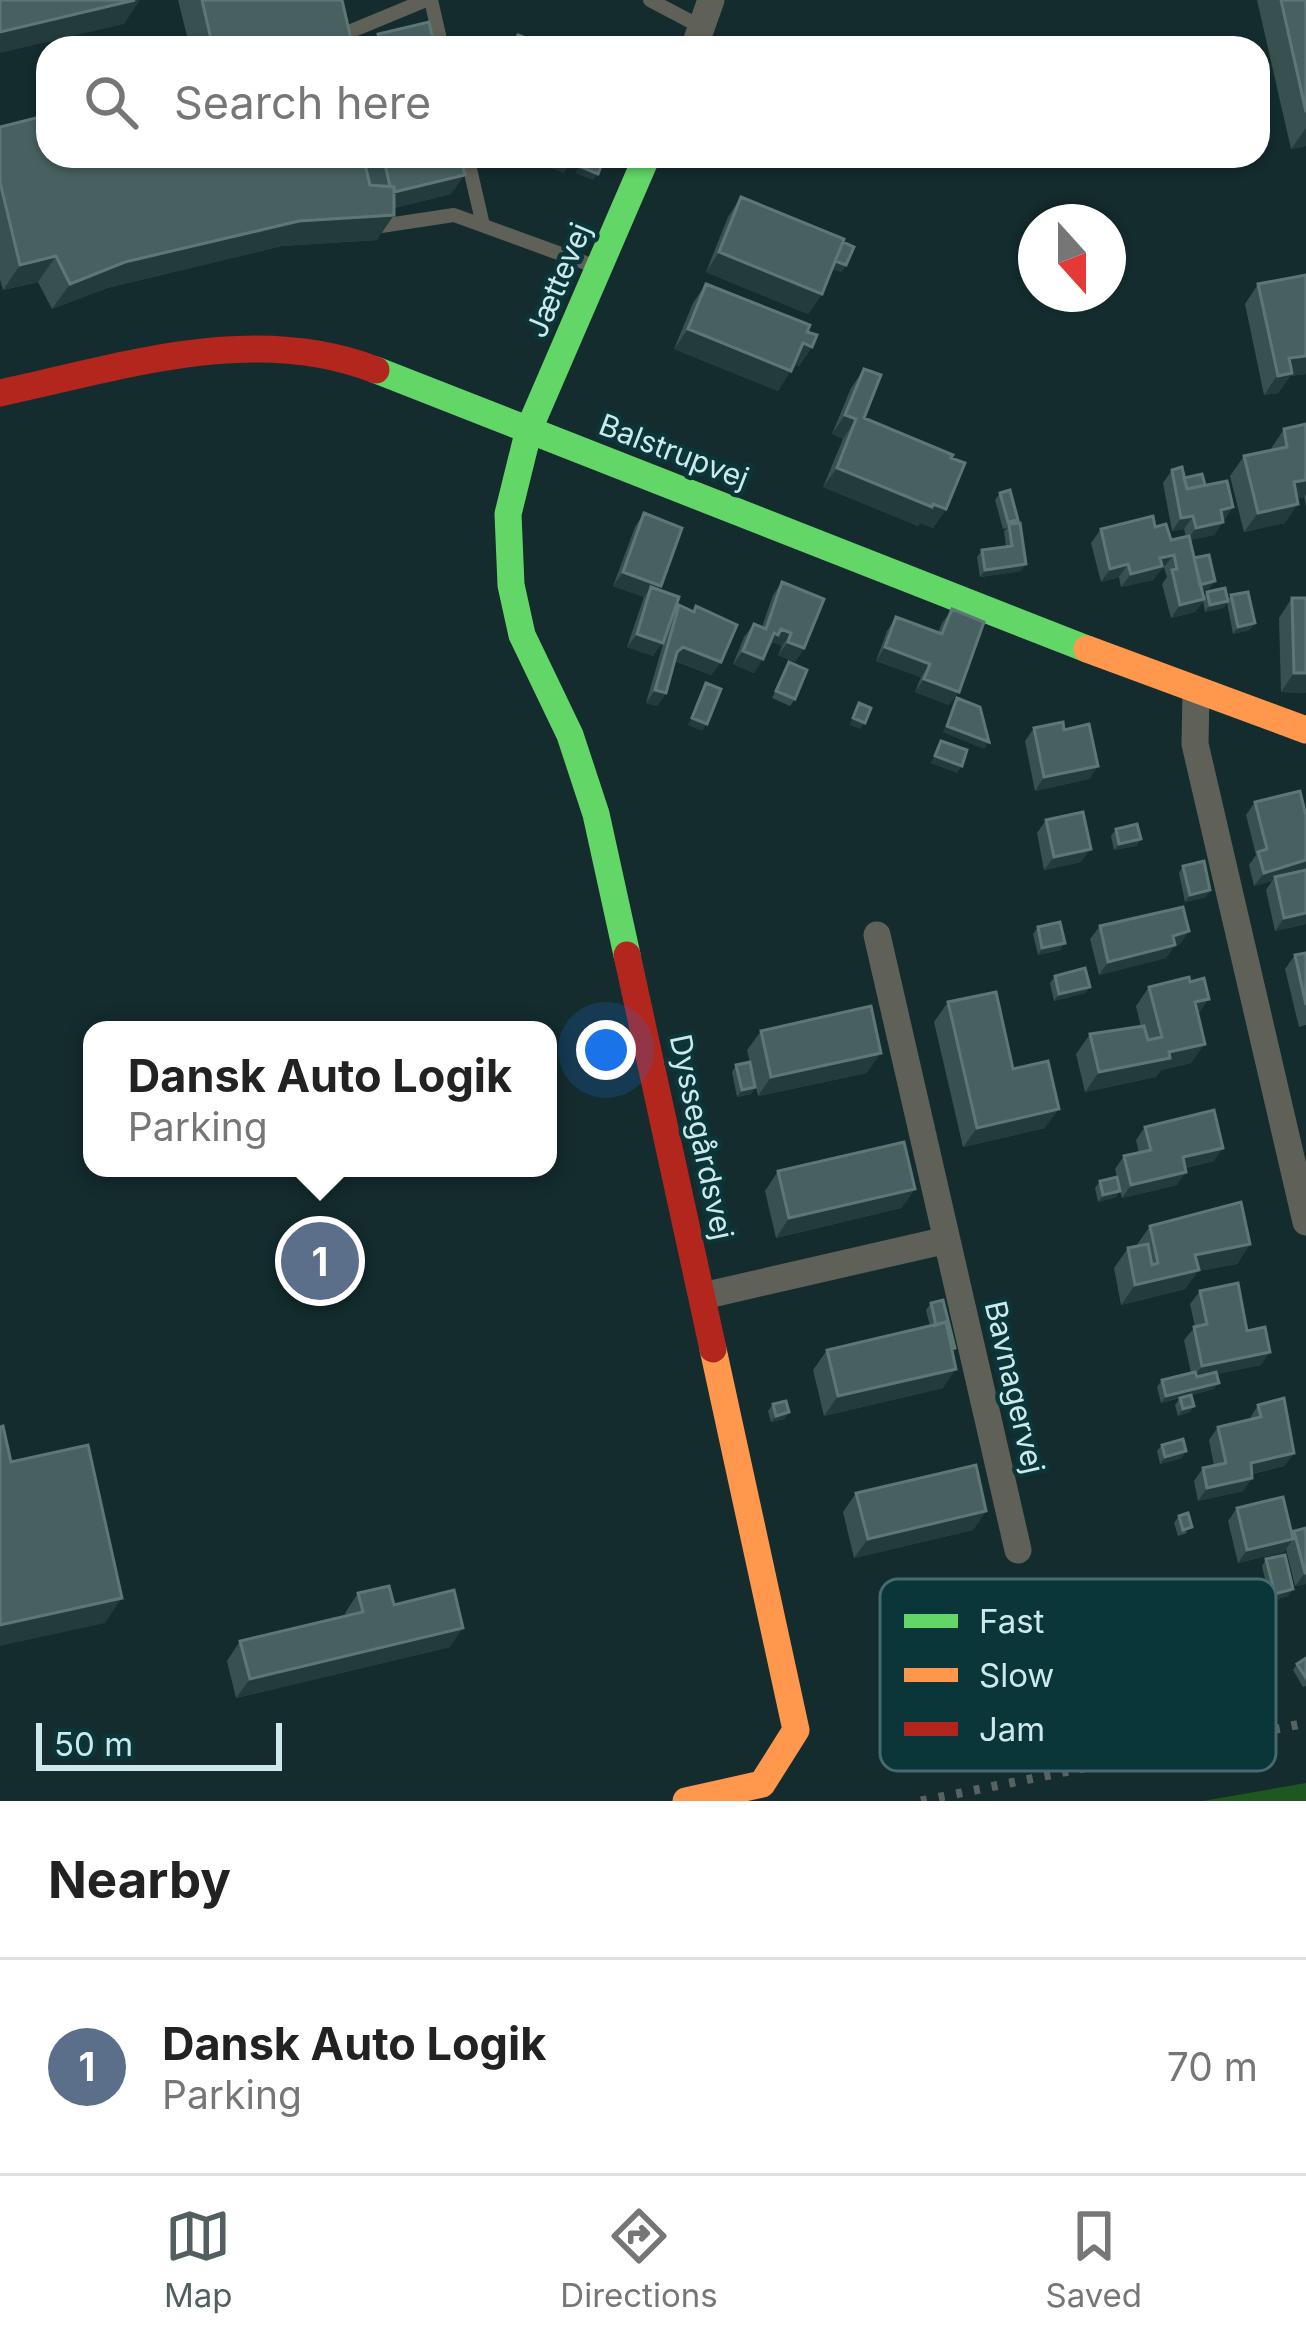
<!DOCTYPE html>
<meta charset="utf-8">
<style>
body{margin:0;font-family:Inter,sans-serif;background:#f2f2f2;color:#222}
.compass{position:absolute;left:1018px;top:204px;width:108px;height:108px;border-radius:50%;background:#fff;box-shadow:0 3px 9px #0004;rotate:159deg}
.scale{position:absolute;left:36px;bottom:30px;width:246px;box-sizing:border-box;padding-left:12px;border:6px solid #cee9eb;border-top:0;font-size:33px;line-height:42px;white-space:nowrap;color:#cee9eb;-webkit-text-stroke:9px #0a3539;paint-order:stroke}
.you{position:absolute;left:606px;top:1050px;width:42px;height:42px;margin:-30px;border:9px solid #fff;border-radius:50%;background:#1a73e8;box-shadow:0 0 0 18px #1a73e833}
.badge{display:grid;place-items:center;width:78px;height:78px;border-radius:50%;background:#525e5f;color:#fff;font-size:39px;font-weight:700}
.pin{position:absolute;translate:-50% -50%;border:6px solid #fff;box-shadow:0 3px 12px #0006}
.popup{position:absolute;left:83px;top:1021px;width:474px;height:156px;box-sizing:border-box;display:grid;place-content:center;border-radius:24px;background:#fff;filter:drop-shadow(0 3px 9px #0005);font-size:39px;white-space:nowrap;color:#767676}
.popup b{font-size:45px;color:#222}
.popup::after{content:'';position:absolute;left:50%;top:100%;margin-left:-24px;border:24px solid transparent;border-top-color:#fff}
.list{margin:0;padding:0;list-style:none}
h2{display:flex;justify-content:space-between;align-items:center;height:156px;margin:0;padding:0 48px;font-size:51px}
h2 small{font-size:39px;font-weight:400;color:#767676}
.list li{display:grid;grid-template-columns:78px 1fr auto;gap:36px;align-items:center;box-sizing:border-box;height:216px;padding:0 48px;border-top:3px solid #e0e0e0}
.list b{display:block;font-size:45px;white-space:nowrap}
.list p{margin:0;font-size:39px;white-space:nowrap;color:#767676}
.list em{font-size:39px;font-style:normal;color:#767676}
.icon{flex:none;width:66px;height:66px;fill:none;stroke:currentColor;stroke-width:2;stroke-linecap:round;stroke-linejoin:round}
.map{position:relative;flex:none;width:1306px;height:1801px;overflow:hidden}
.search{position:absolute;background:#fff;box-shadow:0 3px 9px #0004;left:36px;right:36px;top:36px;height:132px;display:flex;align-items:center;gap:30px;box-sizing:border-box;padding:0 42px;border-radius:36px;color:#767676;font-size:45px}
.sheet{height:372px;background:#fff}
nav{display:flex;justify-content:space-around;align-items:center;box-sizing:border-box;height:168px;border-top:3px solid #e0e0e0;background:#fff;font-size:33px;color:#767676}
nav a{display:grid;justify-items:center;gap:6px}
nav .on{color:#525e5f}
.map>svg:first-child{display:block}
.water{fill:#1e571f}
.lines{fill:none;stroke-linecap:round;stroke-linejoin:round}
.lane{stroke:#5f6159;stroke-width:14}
.street{stroke:#5f6159;stroke-width:27}
.fast{stroke:#63d668;stroke-width:27}
.slow{stroke:#ff974d;stroke-width:27}
.jam{stroke:#b3261e;stroke-width:27}
.rail{stroke:#576261;stroke-width:9;stroke-dasharray:6 12;stroke-linecap:butt}
.wall{fill:#385050}
.shaded-wall{fill:#233b3b}
.building{fill:#486160;stroke:#5d7676;stroke-width:3}
.labels{text-anchor:middle;dominant-baseline:central;stroke-width:9;stroke-linejoin:round;paint-order:stroke}
.street-label{font-size:30px;fill:#cee9eb;stroke:#0a3539}
.key{fill:#0a3539;stroke:#456b6e;stroke-width:3}
.key-label{font-size:33px;fill:#cee9eb}
</style>
<div class="map">
<svg width="1306" height="1801" viewBox="0 0 1306 1801">
<rect width="100%" height="100%" fill="#142c2e"/>
<path class="water" d="M1306,1783V1801H1203Z"/>
<g class="lines">
<path class="lane" d="M431,0L442,48
M650,0L703,28
M346,48L344,34L426,0
M467,156L483,225
M381,226L454,215L594,266"/>
<path class="street" d="M694,48L711,0
M1196,692L1195,744L1306,1222
M877,935L1018,1550
M703,1296L947,1240"/>
<path class="fast" d="M376,370L1087,649
M627,955L596,814L570,735L522,635L511,585L508,514L529,429L647,156"/>
<path class="slow" d="M1087,649L1306,730
M686,1801L762,1784L796,1730L713,1349"/>
<path class="jam" d="M0,393C122,367 254,322 376,370
M627,955L713,1349"/>
<path class="rail" d="M921,1801L1306,1723"/>
</g>
<path class="wall" d="M178,0H342L353,48H190Z
M1257,0H1306V146L1291,149Z
M378,34L435,48H369Z
M0,127L366,162L370,156H383L451,194L394,208L377,240L282,246L107,288L52,309L38,282L3,290L0,279Z
M741,197L846,265L841,272L832,269L822,294L808,314L706,272L728,217Z
M1306,275V374L1290,376L1278,393L1264,395L1245,304L1258,284Z
M706,284L807,332L812,347L799,366L794,364L778,391L674,349L693,303Z
M864,369V418L946,509L933,528L920,523L918,526L823,487L843,439L832,434L851,388Z
M1306,424V506L1304,497L1297,498L1285,523L1244,532L1230,476L1244,456L1270,450L1284,429Z
M1172,470L1184,478L1205,485L1233,507L1214,535L1189,540L1194,558L1210,588L1202,590L1203,597L1207,592L1228,600L1231,595L1250,630L1233,634L1227,603L1223,608L1205,612L1203,601L1195,612L1171,618L1162,584L1167,577L1164,568L1160,569L1153,580L1121,587L1119,577L1101,582L1091,543L1101,529L1155,527L1171,540L1186,537L1184,529L1172,531L1163,483Z
M1000,493L1015,524L1021,571L980,577L977,557L982,550L1006,547L1004,531L1007,528L1003,529L995,500Z
M644,513L658,590L673,614L679,605L693,611L696,606L721,662L711,675L675,661L666,693L657,706L646,703L665,637L653,656L627,647L644,597L613,586L635,527Z
M782,582L804,648L795,662L778,655L782,646L773,642L754,673L733,664L744,637L754,624L762,627L773,595Z
M1292,598L1306,693L1281,692L1279,618Z
M952,609L949,705L915,692L921,677L876,661L887,631L896,617L938,633L942,623Z
M789,662L795,699L790,706L772,698Z
M1034,728L1064,730L1098,766L1089,779L1035,791L1025,741Z
M1255,802L1306,924L1275,931L1266,890L1272,881L1254,886L1249,865L1256,855L1246,815Z
M1046,820L1081,862L1044,870L1037,833Z
M1116,829L1141,839L1136,846L1114,850L1111,836Z
M1183,866L1210,890L1206,897L1185,902L1179,873Z
M1100,926L1189,931L1180,944L1174,946L1166,958L1099,975L1090,939Z
M1038,927L1060,950L1038,955L1033,934Z
M1306,953V1025L1299,1027L1285,969L1295,955Z
M1055,976L1090,987L1085,993L1054,1001L1050,983Z
M1149,987L1198,1015L1191,1063L1161,1070L1156,1077L1085,1092L1076,1054L1090,1034L1141,1027L1136,1006Z
M948,1002L1013,1069L1045,1128L963,1147L934,1022Z
M761,1031L867,1073L758,1096L747,1050Z
M736,1065L755,1087L751,1094L737,1097L732,1072Z
M1145,1127L1214,1161L1185,1168L1177,1185L1122,1198L1120,1191L1116,1197L1098,1202L1095,1188L1100,1181L1117,1177L1115,1169L1124,1156L1139,1153L1136,1140Z
M778,1171L915,1189L901,1208L776,1238L765,1191Z
M1150,1226L1250,1244L1237,1264L1198,1271L1185,1289L1121,1305L1114,1268L1128,1248L1136,1246Z
M1200,1291L1247,1331L1261,1365L1217,1374L1214,1389L1191,1395L1190,1412L1178,1416L1175,1405L1180,1398L1188,1396L1161,1403L1157,1387L1162,1380L1191,1373L1184,1340L1195,1327L1190,1304Z
M931,1303L955,1348L943,1388L824,1416L813,1370L827,1350L930,1326L926,1310Z
M773,1404L789,1412L784,1419L771,1422L768,1411Z
M1258,1405L1294,1453L1284,1466L1252,1474V1478L1243,1491L1198,1501L1194,1481L1203,1468L1214,1466L1209,1440L1218,1427L1249,1420Z
M1162,1445L1182,1458L1160,1464L1157,1451Z
M856,1493L986,1511L973,1530L854,1558L843,1512Z
M1237,1508L1292,1534L1294,1531L1306,1528V1584L1295,1586L1286,1549L1284,1552L1238,1563L1228,1521Z
M1179,1516L1187,1533L1178,1536L1174,1523Z
M1266,1559L1288,1596L1270,1601L1262,1566Z
M358,1593L394,1605L450,1647L236,1698L227,1661L240,1641L346,1616L345,1613Z
M1306,1658V1686L1303,1687L1293,1670L1297,1664Z"/>
<path class="shaded-wall" d="M135,0H140L124,24L0,53V32Z
M1306,128V146L1291,149Z
M529,156H542L568,166L564,173L527,159Z
M579,166L598,174L593,180L575,173Z
M465,175L451,194L378,212L391,192Z
M394,215L377,240L282,246L107,288L52,309L70,284L125,262L299,221Z
M719,252L822,294L808,314L706,272Z
M56,256L38,282L3,290L20,265Z
M833,260L846,265L841,272L828,267Z
M688,329L791,371L778,391L674,349Z
M803,343L812,347L799,366L789,362Z
M1306,356V374L1290,376L1278,393L1264,395L1289,358Z
M845,415L856,419L843,439L832,434Z
M837,468L933,504L946,509L933,528L920,523L918,526L823,487Z
M1306,480V494L1304,497L1280,502L1294,482Z
M1298,504L1285,523L1244,532L1258,513Z
M1233,507L1223,521L1221,510Z
M1193,516L1184,529L1172,531L1181,518Z
M1223,522L1214,535L1186,541L1196,528Z
M1174,555L1153,580L1121,587L1131,574L1160,558Z
M1026,564L1021,571L980,577L985,570Z
M1128,564L1119,577L1101,582L1110,569Z
M623,572L661,586L651,600V587L644,597L613,586Z
M1215,581L1210,588L1195,592L1200,585Z
M1204,599L1195,612L1171,618L1180,605Z
M1228,601L1223,608L1205,612L1210,605Z
M1255,623L1250,630L1233,634L1238,627Z
M781,629L791,633L782,646L773,642L769,648L764,646L774,633Z
M637,634L663,643L653,656L627,647Z
M788,642L804,648L795,662L778,655Z
M683,647L721,662L711,675L674,660L668,666Z
M885,647L930,664L921,677L876,661Z
M743,651L763,659L754,673L733,664Z
M1294,673H1306V693L1281,692Z
M924,679L959,692L949,705L915,692Z
M655,690L666,693L657,706L646,703Z
M692,718L707,724L702,731L687,725Z
M853,718L865,723L860,729L849,725Z
M947,726L989,742L984,749L942,732Z
M935,756L962,766L957,773L930,763Z
M1098,766L1089,779L1035,791L1044,777Z
M1141,839L1136,846L1114,850L1119,844Z
M1091,849L1081,862L1044,870L1054,857Z
M1306,860V870L1275,877L1272,881L1254,886L1264,873Z
M1210,890L1206,897L1185,902L1190,895Z
M1306,913V924L1275,931L1284,918Z
M1189,931L1180,944L1174,946L1166,958L1099,975L1108,962L1173,936Z
M1065,943L1060,950L1038,955L1042,948Z
M1090,987L1085,993L1054,1001L1059,994Z
M1209,999L1195,1019V1002Z
M1205,1044L1191,1063L1161,1070L1156,1077L1085,1092L1099,1072Z
M881,1053L867,1073L758,1096L771,1077Z
M755,1087L751,1094L737,1097L742,1090Z
M1059,1109L1045,1128L963,1147L977,1128Z
M1223,1148L1214,1161L1174,1170L1183,1157Z
M1186,1172L1177,1185L1122,1198L1131,1185Z
M915,1189L901,1208L776,1238L789,1218Z
M1120,1191L1116,1197L1098,1202L1103,1195Z
M1250,1244L1237,1264L1198,1271L1185,1289L1121,1305L1135,1285L1195,1255Z
M1270,1352L1261,1365L1193,1379L1202,1366Z
M956,1369L943,1388L824,1416L838,1396Z
M1219,1383L1214,1389L1161,1403L1166,1396Z
M1194,1406L1190,1412L1178,1416L1183,1409Z
M789,1412L784,1419L771,1422L776,1416Z
M1186,1451L1182,1458L1160,1464L1165,1457Z
M1294,1453L1284,1466L1241,1476L1251,1463Z
M1252,1478L1243,1491L1198,1501L1207,1488Z
M986,1511L973,1530L854,1558L868,1539Z
M1293,1539L1284,1552L1238,1563L1247,1550Z
M1305,1573L1306,1584L1295,1586Z
M1293,1589L1288,1596L1270,1601L1275,1594Z
M122,1598L105,1623L0,1646V1625Z
M463,1628L450,1647L236,1698L250,1679Z"/>
<path class="building" d="M0,0H135L0,32Z
M202,0H342L353,48H213Z
M1281,0H1306V112Z
M429,22L435,48H382L378,34Z
M518,35L551,48H513Z
M48,115V156H363L370,185L394,187V215L299,221L125,262L70,284L56,256L20,265L0,182V127Z
M383,156H460L465,175L394,192V187L390,186Z
M542,156H572L568,166Z
M584,156H592L603,161L598,174L579,166Z
M741,197L844,239L822,294L719,252Z
M843,242L854,247L846,265L835,261Z
M1306,275V356L1289,358L1292,373L1278,376L1258,284Z
M706,284L810,325L807,332L817,335L812,347L803,343L791,371L688,329Z
M864,369L881,375L864,418L953,455L951,458L965,463L946,509L933,504L932,507L837,468L856,419L845,415Z
M1306,424V480L1294,482L1298,504L1258,513L1244,456L1287,447L1284,429Z
M1182,467L1187,489L1227,481L1233,507L1221,510L1223,522L1196,528L1193,516L1181,518L1172,470Z
M1202,474L1205,485L1187,489L1184,478Z
M1010,490L1018,520L1008,522L1000,493Z
M644,513L682,528L661,586L623,572Z
M1153,516L1155,527L1166,524L1171,540L1189,536L1204,599L1180,605L1172,570L1177,569L1174,555L1160,558L1162,566L1131,574L1128,564L1110,569L1101,529Z
M1020,523L1026,564L985,570L982,550L1012,546L1009,524Z
M1209,555L1215,581L1200,585L1194,558Z
M782,582L824,599L804,648L788,642L791,633L781,629L778,635L774,633L763,659L743,651L754,624L766,629Z
M651,587L679,597L663,643L637,634Z
M1225,588L1228,601L1210,605L1207,592Z
M1248,592L1255,623L1238,627L1231,595Z
M1292,598H1306V673H1294Z
M679,605L694,612L696,606L737,625L721,662L683,647L677,652L666,693L655,690Z
M952,609L984,622L959,692L924,679L930,664L885,647L896,617L942,634Z
M789,662L807,670L795,699L776,691Z
M706,683L721,689L707,724L692,718Z
M957,698L980,707L989,742L947,726Z
M859,703L871,708L865,723L853,718Z
M1063,722L1064,730L1089,724L1098,766L1044,777L1034,728Z
M941,741L967,750L962,766L935,756Z
M1300,791L1306,816V860L1264,873L1258,852L1267,849L1255,802Z
M1083,812L1091,849L1054,857L1046,820Z
M1137,824L1141,839L1119,844L1116,829Z
M1204,861L1210,890L1190,895L1183,866Z
M1306,870V913L1284,918L1275,877Z
M1183,907L1189,931L1173,936L1175,945L1108,962L1100,926Z
M1060,922L1065,943L1042,948L1038,927Z
M1306,953V1005L1295,955Z
M1085,968L1090,987L1059,994L1055,976Z
M1189,977L1190,982L1204,978L1209,999L1195,1002L1205,1044L1169,1052L1170,1058L1099,1072L1090,1034L1144,1026L1148,1040L1162,1037L1149,987Z
M996,992L1013,1069L1048,1061L1059,1109L977,1128L948,1002Z
M871,1006L881,1053L771,1077L761,1031Z
M750,1062L755,1087L742,1090L736,1065Z
M1214,1110L1223,1148L1183,1157L1186,1172L1131,1185L1124,1156L1151,1150L1145,1127Z
M904,1142L915,1189L789,1218L778,1171Z
M1117,1177L1120,1191L1103,1195L1100,1181Z
M1241,1202L1250,1244L1195,1255L1199,1270L1135,1285L1128,1248L1148,1244L1152,1265L1158,1263L1150,1226Z
M1238,1283L1247,1331L1265,1327L1270,1352L1202,1366L1194,1327L1207,1324L1200,1291Z
M943,1300L955,1348L952,1349L946,1322L936,1325L931,1303Z
M946,1322L956,1369L838,1396L827,1350Z
M1195,1372L1197,1377L1216,1372L1219,1383L1166,1396L1162,1380Z
M1191,1395L1194,1406L1183,1409L1180,1398Z
M1284,1398L1294,1453L1251,1463L1252,1478L1207,1488L1203,1468L1226,1463L1218,1427L1261,1417L1258,1405Z
M786,1401L789,1412L776,1416L773,1404Z
M3,1426L11,1462L88,1445L122,1598L0,1625V1427Z
M1183,1439L1186,1451L1165,1457L1162,1445Z
M976,1465L986,1511L868,1539L856,1493Z
M1283,1497L1293,1539L1247,1550L1237,1508Z
M1188,1513L1192,1527L1183,1530L1179,1516Z
M1306,1528V1573H1305L1294,1531Z
M1285,1555L1293,1589L1275,1594L1266,1559Z
M389,1586L394,1605L454,1590L463,1628L250,1679L240,1641L363,1612L358,1593Z
M1306,1658V1678L1297,1664Z"/>
<g class="labels">
<g class="street-label">
<text transform="translate(558 280) rotate(-67)">Jættevej</text>
<text transform="translate(674 451) rotate(21)">Balstrupvej</text>
<text transform="translate(702 1137) rotate(78)">Dyssegårdsvej</text>
<text transform="translate(1015 1387) rotate(77)">Bavnagervej</text>
</g>
</g>
<rect x="880" y="1579" width="396" height="192" rx="18" class="key"/>
<rect x="904" y="1614" width="54" height="14" fill="#63d668"/>
<rect x="904" y="1668" width="54" height="14" fill="#ff974d"/>
<rect x="904" y="1722" width="54" height="14" fill="#b3261e"/>
<g class="key-label">
<text x="979" y="1633">Fast</text>
<text x="979" y="1687">Slow</text>
<text x="979" y="1741">Jam</text>
</g>
</svg>
<svg class="compass" viewBox="-18 -18 36 36"><path d="M0-13l5 13h-10z" fill="#e53935"/><path d="M0 13l5-13h-10z" fill="#767676"/></svg>
<div class="scale">50 m</div>
<div class="you"></div>
<div class="pin badge" style="left:320px;top:1261px;background:#5c6f8a">1</div>
<div class="popup"><b>Dansk Auto Logik</b>Parking</div>
<div class="search"><svg class="icon" aria-label="search" viewBox="0 0 24 24"><circle cx="10" cy="10" r="6"/><path d="M15 15l6 6"/></svg>Search here</div>
</div>
<section class="sheet">
<h2>Nearby<small></small></h2>
<ul class="list">
<li><span class="badge" style="background:#5c6f8a">1</span><div><b>Dansk Auto Logik</b><p>Parking</p></div><em>70 m</em></li>
</ul>
</section>
<nav>
<a class="on"><svg class="icon" aria-label="map" viewBox="0 0 24 24"><path d="M3 6l6-2 6 2 6-2v14l-6 2-6-2-6 2zM9 4v14M15 6v14"/></svg>Map</a>
<a><svg class="icon" aria-label="directions" viewBox="0 0 24 24"><path d="M12 3l9 9-9 9-9-9zM9 14v-3h6M13 9l2 2-2 2"/></svg>Directions</a>
<a><svg class="icon" aria-label="saved" viewBox="0 0 24 24"><path d="M7 4h10v16l-5-4-5 4z"/></svg>Saved</a>
</nav>
